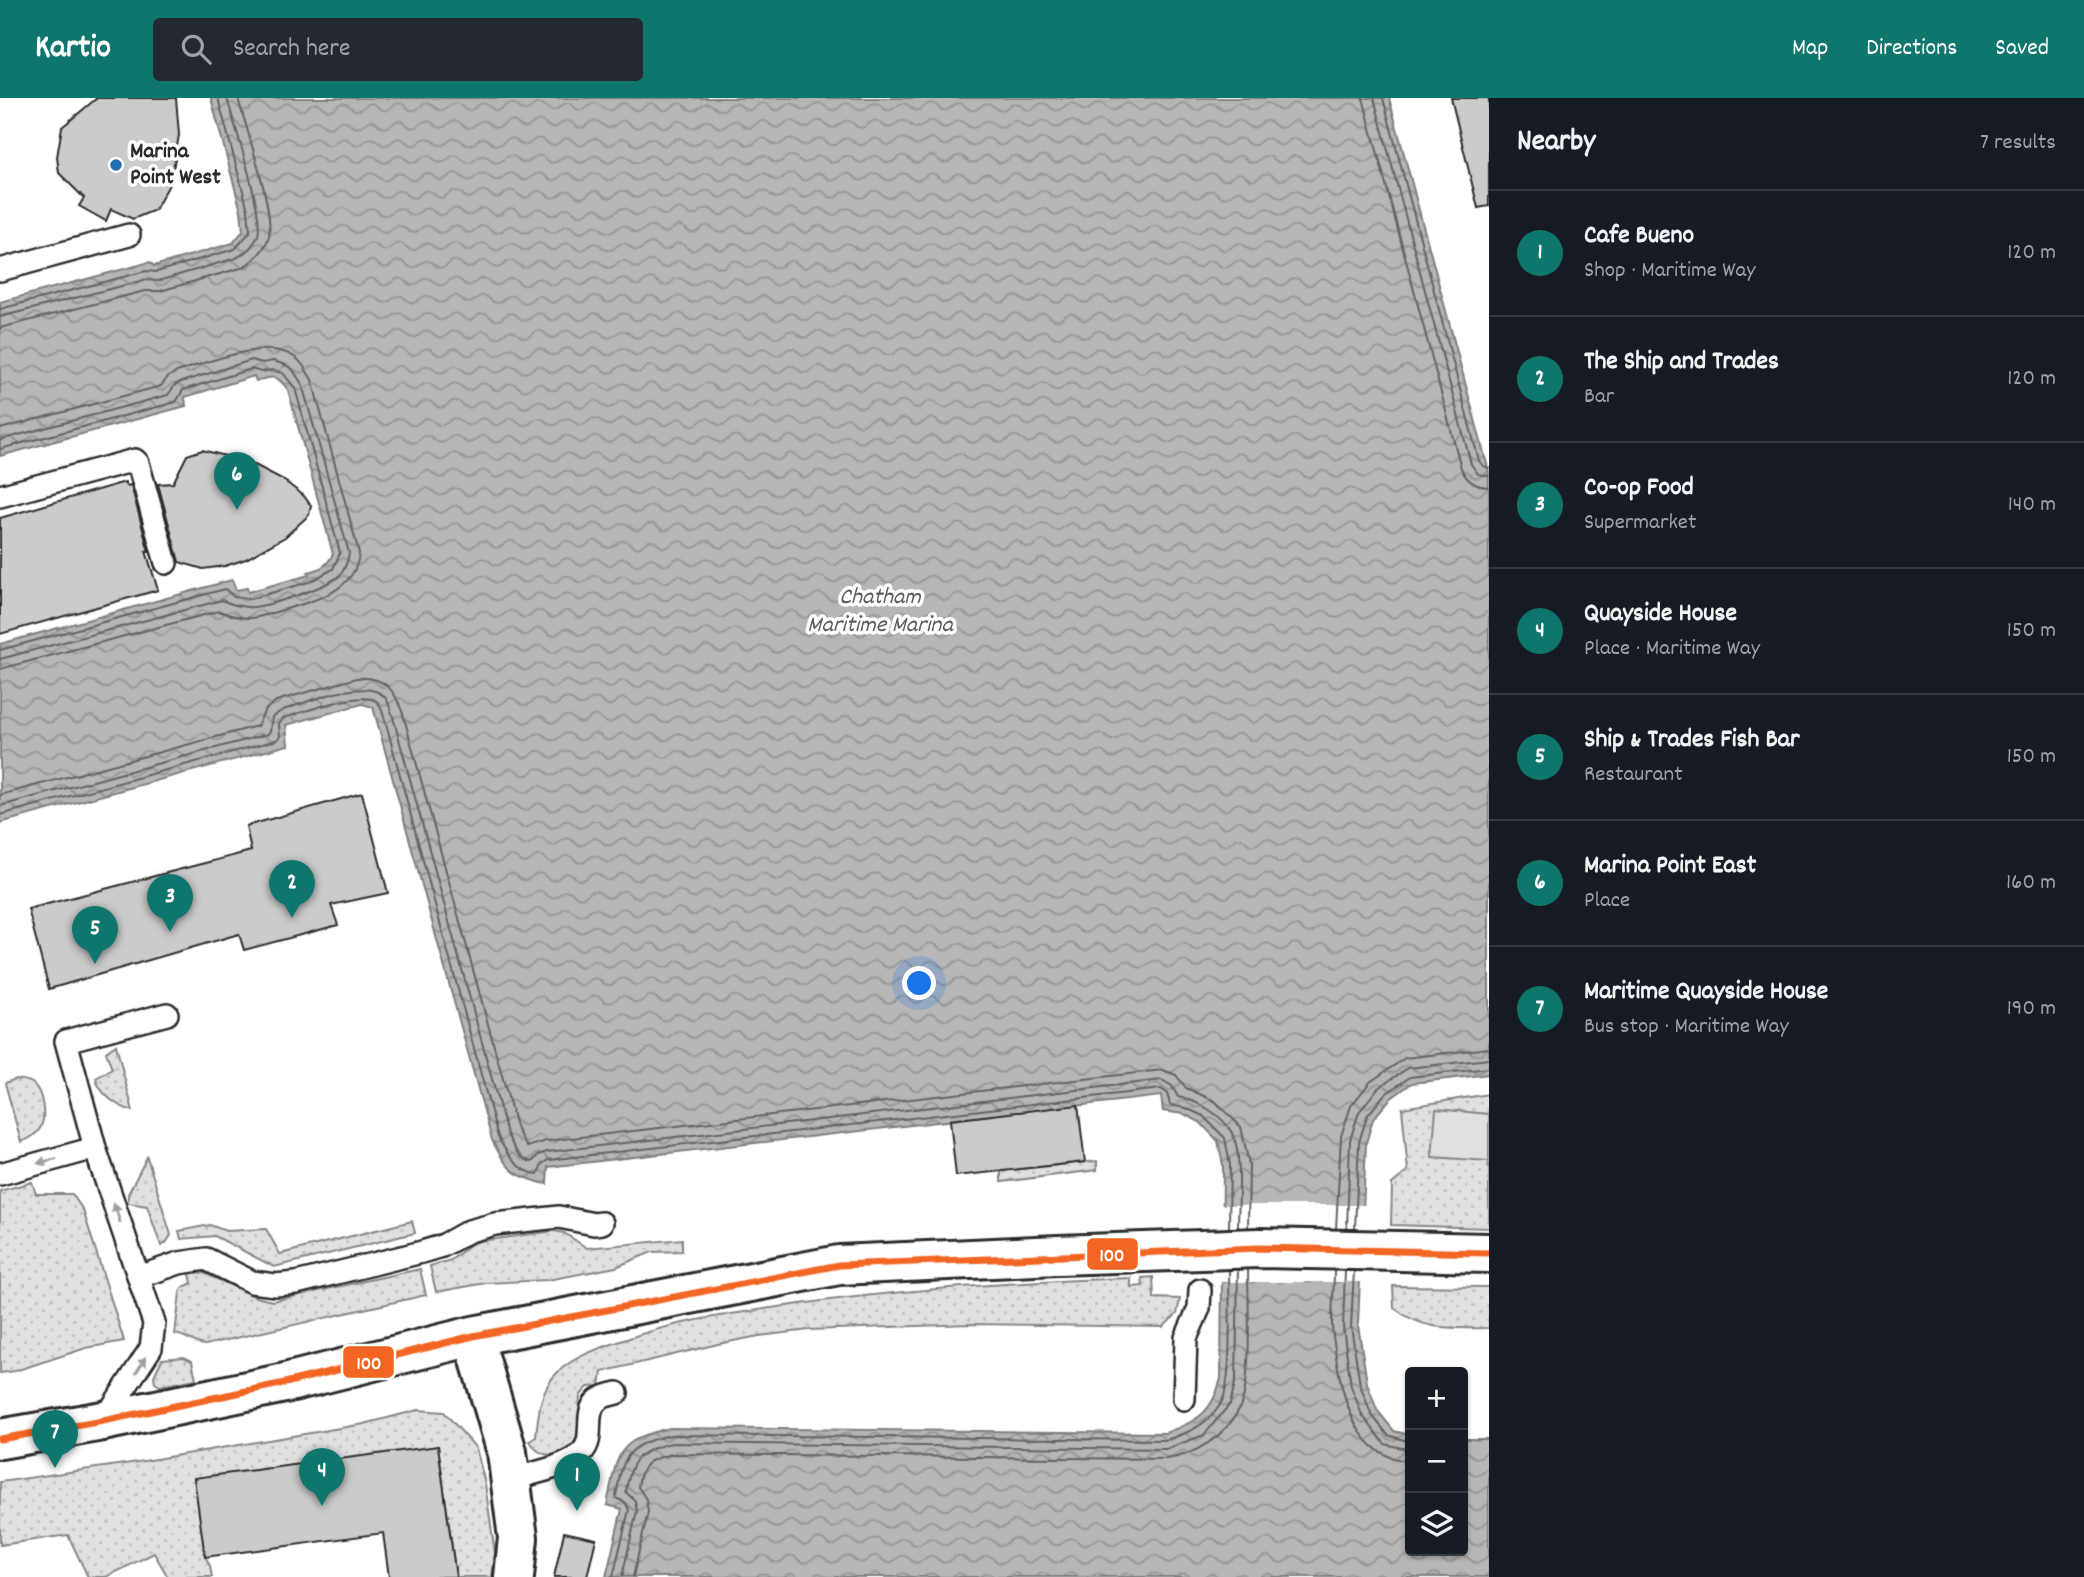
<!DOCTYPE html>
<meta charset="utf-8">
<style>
body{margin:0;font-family:Dekko,sans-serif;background:#242831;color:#f1f3f6}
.controls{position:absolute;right:21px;bottom:21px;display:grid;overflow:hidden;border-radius:7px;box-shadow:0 2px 5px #0004}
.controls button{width:63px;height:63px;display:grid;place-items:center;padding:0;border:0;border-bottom:2px solid #363941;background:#171b24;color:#f1f3f6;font:35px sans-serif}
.you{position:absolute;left:920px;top:886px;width:24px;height:24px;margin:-18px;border:5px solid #fff;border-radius:50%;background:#1a73e8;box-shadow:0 0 0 10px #1a73e833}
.badge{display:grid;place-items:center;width:46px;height:46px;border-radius:50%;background:#0f766e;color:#fff;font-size:23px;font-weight:700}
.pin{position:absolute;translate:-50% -58px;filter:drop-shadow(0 2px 4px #0008)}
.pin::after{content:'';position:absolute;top:37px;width:24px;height:21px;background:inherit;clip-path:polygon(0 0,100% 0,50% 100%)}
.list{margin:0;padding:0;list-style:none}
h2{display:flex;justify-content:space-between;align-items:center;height:91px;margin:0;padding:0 28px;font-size:30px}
h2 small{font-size:23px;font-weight:400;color:#9ea1a6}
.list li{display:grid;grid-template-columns:46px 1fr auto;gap:21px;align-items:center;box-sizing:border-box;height:126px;padding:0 28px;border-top:2px solid #363941}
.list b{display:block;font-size:26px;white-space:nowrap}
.list p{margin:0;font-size:23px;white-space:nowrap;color:#9ea1a6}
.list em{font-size:23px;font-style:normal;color:#9ea1a6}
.icon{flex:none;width:38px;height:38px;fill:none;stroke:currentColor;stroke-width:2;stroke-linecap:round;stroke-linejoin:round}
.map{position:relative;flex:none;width:1489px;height:1479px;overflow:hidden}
header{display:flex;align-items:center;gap:42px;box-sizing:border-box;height:98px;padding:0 35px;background:#0f766e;color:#fff}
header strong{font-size:33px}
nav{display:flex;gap:38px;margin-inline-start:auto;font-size:24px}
.search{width:490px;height:63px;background:#242831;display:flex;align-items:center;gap:18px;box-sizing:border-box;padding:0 24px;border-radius:7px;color:#9ea1a6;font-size:26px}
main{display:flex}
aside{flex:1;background:#171b24}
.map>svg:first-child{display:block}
.green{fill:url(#green-dots);stroke:#868686;stroke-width:2}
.pitch{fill:#e0e0e0;stroke:#868686;stroke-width:2}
.water{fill:url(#water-waves);stroke:#7e7e7e;stroke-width:2}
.pier{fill:#fff}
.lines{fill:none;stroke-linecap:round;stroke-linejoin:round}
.shore{stroke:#636363;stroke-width:2}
.building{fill:#cbcbcb;stroke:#2b2b2b;stroke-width:2}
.service-casing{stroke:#2b2b2b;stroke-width:26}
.minor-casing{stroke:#2b2b2b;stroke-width:44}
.service{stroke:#fff;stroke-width:21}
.minor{stroke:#fff;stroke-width:38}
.bus-1-casing{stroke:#fff;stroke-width:12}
.bus-1{stroke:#f26522;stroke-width:7}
.oneway{fill:#a0a0a0}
.poi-dot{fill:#1f6fb2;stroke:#fff;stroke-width:2.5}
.labels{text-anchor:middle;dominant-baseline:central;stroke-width:7;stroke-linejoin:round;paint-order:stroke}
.poi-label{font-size:23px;font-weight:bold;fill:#2b2b2b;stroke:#fff;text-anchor:start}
.water-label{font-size:24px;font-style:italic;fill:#5c5c5c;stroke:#fff}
.line-badge{stroke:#fff;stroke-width:2.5}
.badge-label{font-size:19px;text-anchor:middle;font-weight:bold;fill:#fff}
</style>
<header>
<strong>Kartio</strong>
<div class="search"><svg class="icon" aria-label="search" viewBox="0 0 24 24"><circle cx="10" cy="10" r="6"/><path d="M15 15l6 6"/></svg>Search here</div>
<nav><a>Map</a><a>Directions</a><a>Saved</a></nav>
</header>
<main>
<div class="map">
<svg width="1489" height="1479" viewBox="0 0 1489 1479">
<defs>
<pattern id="green-dots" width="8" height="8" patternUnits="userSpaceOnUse" patternTransform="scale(1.75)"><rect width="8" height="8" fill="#e0e0e0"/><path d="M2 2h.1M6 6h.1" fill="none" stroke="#c0c0c0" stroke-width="1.8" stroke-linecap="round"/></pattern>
<pattern id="water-waves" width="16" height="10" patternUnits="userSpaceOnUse" patternTransform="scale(1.75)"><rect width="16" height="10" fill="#b6b6b6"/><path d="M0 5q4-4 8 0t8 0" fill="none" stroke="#949494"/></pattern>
</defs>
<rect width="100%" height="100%" fill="#fff"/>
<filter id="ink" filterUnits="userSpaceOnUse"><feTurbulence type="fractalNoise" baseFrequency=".0143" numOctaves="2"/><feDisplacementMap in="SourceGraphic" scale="14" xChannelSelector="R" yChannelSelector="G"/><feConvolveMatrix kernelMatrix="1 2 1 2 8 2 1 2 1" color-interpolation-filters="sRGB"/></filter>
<g filter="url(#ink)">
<path class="green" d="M116,947L133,1013C118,1009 99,996 96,980L112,971L106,954Z
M16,981C21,982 28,982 32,985C43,993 47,1021 39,1032C35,1038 28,1041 21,1044L5,985Z
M1489,996V1130L1391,1127L1392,1086L1408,1073L1402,1010Z
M147,1059L171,1137L166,1145L161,1148L147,1108L128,1105V1096Z
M1097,1063V1072L1001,1084V1073Z
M32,1084L36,1096H72L83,1112L124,1243L86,1250L15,1273L0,1275V1093Z
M412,1123L415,1135L274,1169L215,1138L181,1141L179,1133L210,1127L226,1133L266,1131L280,1156Z
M555,1133L564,1135L587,1150L682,1141V1153L652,1154L616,1169L548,1182L486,1185L436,1194L430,1168L451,1162L471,1146L480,1143Z
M420,1171L426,1197L205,1247C194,1246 187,1238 175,1236L180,1195L182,1190L192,1185L190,1176L195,1174L204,1175L256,1199L272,1203Z
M1153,1179L1154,1200L1180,1201L1177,1216L1163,1229L970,1226L809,1232L759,1238L718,1246L602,1274L600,1288L588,1289L580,1298C579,1310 581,1326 578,1337C573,1353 551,1363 537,1352C534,1350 532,1346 530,1343L536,1339C538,1317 540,1291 557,1275C573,1259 597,1251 618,1244C674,1223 734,1215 793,1207C905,1191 1017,1184 1131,1180V1189L1143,1188L1142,1180Z
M1393,1188L1489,1189V1230C1452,1230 1425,1234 1394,1210Z
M184,1259L192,1263L196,1281L160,1288L155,1285L154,1278L162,1261Z
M418,1312L444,1314L476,1350L485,1386L495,1455L492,1479H456L438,1348L195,1380L205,1458L210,1468L212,1479H168L154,1455L106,1479H88L68,1437L0,1447V1384L138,1364L364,1326Z"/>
<path class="pitch" d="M1436,1011L1489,1016V1063L1432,1059Z"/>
<path class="water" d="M211,0H1389L1489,374V976L1412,985L1390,1001L1373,1021L1366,1045L1358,1227L1367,1285L1377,1312L1394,1333L1410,1337V1453H1463V1341H1489V1479H606L622,1411L607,1407C617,1356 616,1342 670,1330L1165,1335C1197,1323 1212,1316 1221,1280L1223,1067L1218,1043L1200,1024L1184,1016L1163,1013L1161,998L548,1069L547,1086C514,1079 507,1072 492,1042L373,609L362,606L286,627L288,647L0,725V546L232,482L236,492L247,490L248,494L309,477L308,474C321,471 327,468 333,456L288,292C277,276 273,278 256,283L254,278L185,299L186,308L0,358V204L150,164L154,168L233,145L243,133L241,113Z"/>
<path class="pier" d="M1219,1107H1367L1364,1184H1218Z"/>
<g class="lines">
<path class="shore" d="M1363,0L1461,370C1466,382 1475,389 1489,389
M1374,0L1471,366L1478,376L1489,378
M1383,0L1479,363L1483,368L1489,370
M0,211L146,173L156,174L235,151L250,134L248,112L218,0
M0,219L145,182L158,183L236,160C245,156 255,146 258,137C264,116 234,26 227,0
M0,230L145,193H160L241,170C252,165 266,151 269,138C274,111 246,30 238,0
M0,331L161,288L168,279L177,274C208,264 267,239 296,260C303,265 308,275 312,282L359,455C356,494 313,503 282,512C272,515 261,519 251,520C240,520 229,517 219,513L0,571
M0,342L168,297L175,287L181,284L252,262L262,265L273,263L286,267L293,272L302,286L349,455C348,462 345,470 341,476C331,488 263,511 247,509C238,508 230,506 222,502L0,561
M0,351L176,304L183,292L251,271L261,274L272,272L283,275L295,290L340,455L333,471L309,484L250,501L234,499L225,491L0,552
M0,697L257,628L265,612L276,603L357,580C385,578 395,592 403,616L517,1032L527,1049L546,1043L1163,972L1176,977L1186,990L1215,1003L1241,1029L1249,1066L1248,1129
M0,708L268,636L270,633L272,619L283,612C305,605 367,578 385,599C389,604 391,613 393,619L507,1036C513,1048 518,1061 532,1064L538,1057L547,1054L1162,982L1172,988L1178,999C1198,1003 1223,1017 1232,1035C1243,1056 1238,1106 1238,1130
M0,717L277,642L280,639L279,625L284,620C302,614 360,593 376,603C381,606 383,616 385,622L498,1039C507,1056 517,1074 538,1076L542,1066L548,1062L1161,991L1167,995L1170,1007L1186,1010L1203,1018L1225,1040L1230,1067L1229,1130
M1336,1131L1341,1038L1351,1008L1370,984L1405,960L1489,950
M1347,1131L1350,1042L1359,1014L1378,990L1408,970L1489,961
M1355,1131L1359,1044L1367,1018L1384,997L1410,979L1489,970
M1334,1173C1334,1191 1332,1209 1332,1227C1332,1237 1335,1248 1336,1259C1343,1302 1357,1361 1410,1363
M1345,1173L1343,1229L1351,1288L1362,1317L1385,1346L1410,1352
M1354,1173L1351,1228L1360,1287L1371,1316L1388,1337L1410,1344
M613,1479L629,1412L626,1405L616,1400C622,1357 628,1346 671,1337L1165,1342C1188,1336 1211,1325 1222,1303C1233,1281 1229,1200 1229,1172
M622,1479L637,1413L635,1403L626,1394C631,1360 639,1352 672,1345L1166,1351L1204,1337L1230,1306L1236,1281L1238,1172
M633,1479L648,1414L646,1401L638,1389C641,1364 650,1361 672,1356L1166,1361C1194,1358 1227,1337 1239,1311C1253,1283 1248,1206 1248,1171"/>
</g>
<path class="building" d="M97,0H176L179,37L171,83L155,112L133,121L111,111L106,123L79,108L84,100L59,75L57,59L62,29Z
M1451,0H1489V108L1478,110Z
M202,352L249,364L282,381L304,398L311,408L309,417L285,439L246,461L225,468L203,471L179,464L158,386L173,385L187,357Z
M125,384L126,388L131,387L149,454L146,453L158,492L0,536V420Z
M362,695L388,795L331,807L338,827L244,852L239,836L49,891L28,811L251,753L246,728Z
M1078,1007L1085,1064L956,1078L950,1022Z
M438,1348L456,1479H389L383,1435L205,1459L194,1380Z
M564,1434L596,1441L587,1479H554Z"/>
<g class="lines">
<g class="service-casing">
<path id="service" d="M0,172L129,137
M0,398L135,362L138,365L166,465
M0,1076L95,1050
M139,1179L179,1165L206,1161L252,1184L275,1187L296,1185L422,1154L442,1148L469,1133L495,1126L559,1119L594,1126L602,1125
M1184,1301L1186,1240L1199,1210L1200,1192
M104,1322L151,1250L154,1225L95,1050L66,943L167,916
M511,1381C530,1376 568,1369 582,1354C596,1341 583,1315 597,1303C602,1298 610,1297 617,1295"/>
</g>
<g class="minor-casing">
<path id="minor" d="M473,1238L507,1354L518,1440L514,1479
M0,1341L103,1323L285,1285L473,1238L839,1167L1058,1157L1259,1150L1489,1155"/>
</g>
<use href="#service" class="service"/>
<use href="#minor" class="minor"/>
<g class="bus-1-casing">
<path id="bus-1" d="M0,1341L103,1323L285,1285L473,1238L839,1167L1259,1150L1489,1155"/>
</g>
<use href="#bus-1" class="bus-1"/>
</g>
<defs><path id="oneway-solid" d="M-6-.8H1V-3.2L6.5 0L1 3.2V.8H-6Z" transform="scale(1.75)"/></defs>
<g class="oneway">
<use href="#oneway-solid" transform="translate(47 1063) rotate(165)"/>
<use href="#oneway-solid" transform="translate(117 1115) rotate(-109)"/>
<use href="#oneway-solid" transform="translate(141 1267) rotate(-57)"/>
</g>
</g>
<circle class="poi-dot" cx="116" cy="67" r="7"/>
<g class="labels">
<g class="poi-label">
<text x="130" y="54">Marina<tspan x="130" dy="26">Point West</tspan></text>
</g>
<g class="water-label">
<text x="880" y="500">Chatham<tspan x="880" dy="28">Maritime Marina</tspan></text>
</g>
</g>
<g class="line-badge">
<rect x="1086" y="1139" width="53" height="34" rx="7" fill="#f26522"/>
<rect x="342" y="1247" width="53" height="34" rx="7" fill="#f26522"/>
</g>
<g class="badge-label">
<text x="1112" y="1163">100</text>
<text x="369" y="1271">100</text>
</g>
</svg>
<div class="controls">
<button>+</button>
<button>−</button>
<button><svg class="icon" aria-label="layers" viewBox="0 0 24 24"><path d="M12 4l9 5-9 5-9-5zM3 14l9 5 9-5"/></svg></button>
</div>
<div class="you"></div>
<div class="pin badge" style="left:577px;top:1413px">1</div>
<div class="pin badge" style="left:292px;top:820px">2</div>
<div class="pin badge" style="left:170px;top:834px">3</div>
<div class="pin badge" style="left:322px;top:1408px">4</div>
<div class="pin badge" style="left:95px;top:866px">5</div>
<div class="pin badge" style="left:237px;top:412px">6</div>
<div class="pin badge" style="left:55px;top:1370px">7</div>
</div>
<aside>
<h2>Nearby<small>7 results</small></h2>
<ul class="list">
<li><span class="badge">1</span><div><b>Cafe Bueno</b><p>Shop · Maritime Way</p></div><em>120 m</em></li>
<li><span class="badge">2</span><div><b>The Ship and Trades</b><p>Bar</p></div><em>120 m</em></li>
<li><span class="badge">3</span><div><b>Co-op Food</b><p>Supermarket</p></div><em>140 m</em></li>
<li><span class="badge">4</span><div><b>Quayside House</b><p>Place · Maritime Way</p></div><em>150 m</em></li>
<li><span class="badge">5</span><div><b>Ship &amp; Trades Fish Bar</b><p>Restaurant</p></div><em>150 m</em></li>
<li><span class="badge">6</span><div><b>Marina Point East</b><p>Place</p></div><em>160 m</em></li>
<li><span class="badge">7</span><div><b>Maritime Quayside House</b><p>Bus stop · Maritime Way</p></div><em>190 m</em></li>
</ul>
</aside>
</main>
